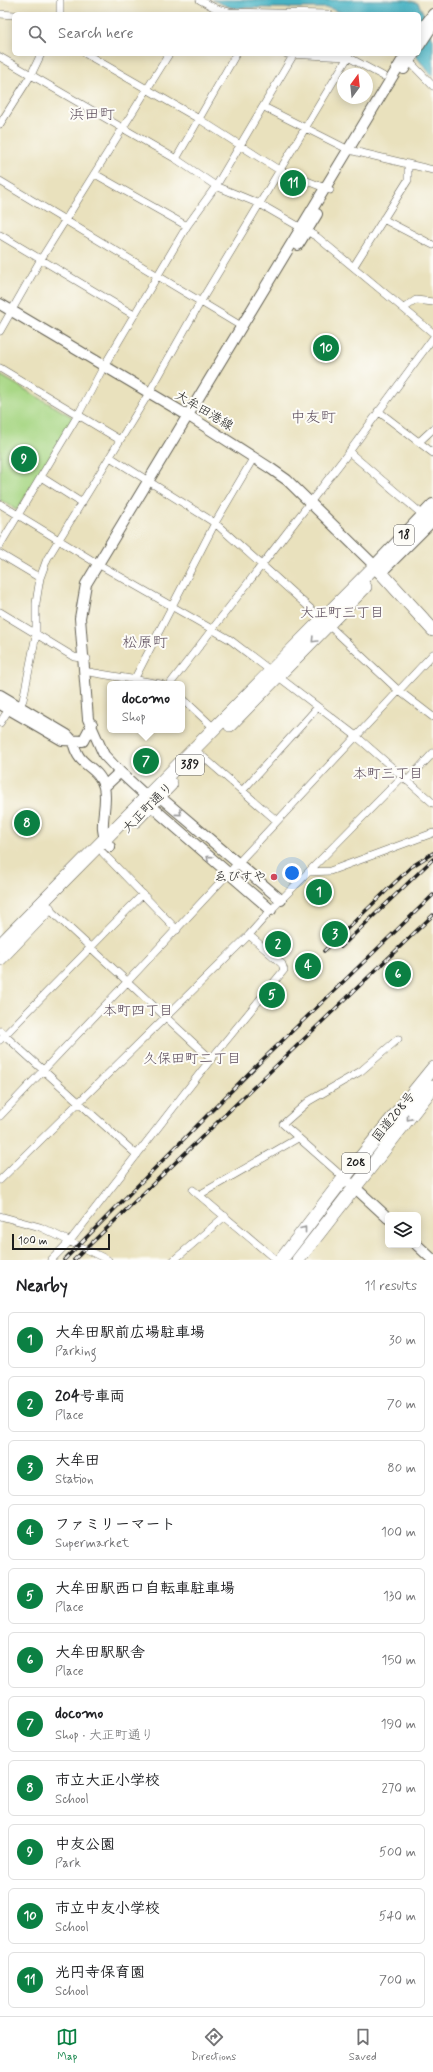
<!DOCTYPE html>
<meta charset="utf-8">
<style>
body{margin:0;font-family:Mynerve,"Klee One",sans-serif;background:#f6f6f6;color:#202124}
.controls{position:absolute;right:12px;bottom:12px;display:grid;overflow:hidden;border-radius:6px;box-shadow:0 2px 10px #0003}
.controls button{width:36px;height:36px;display:grid;place-items:center;padding:0;border:0;border-bottom:1px solid #e0e0e0;background:#fff;color:#202124;font:20px sans-serif}
.compass{position:absolute;left:337px;top:68px;width:36px;height:36px;border-radius:50%;background:#fff;box-shadow:0 2px 10px #0003;rotate:15deg}
.scale{position:absolute;left:12px;bottom:10px;width:98px;box-sizing:border-box;padding-left:4px;border:2px solid #1c1c1c;border-top:0;font-size:11px;line-height:14px;white-space:nowrap;color:#1c1c1c;-webkit-text-stroke:3px #fdfcf7;paint-order:stroke}
.you{position:absolute;left:292px;top:873px;width:14px;height:14px;margin:-10px;border:3px solid #fff;border-radius:50%;background:#1a73e8;box-shadow:0 0 0 6px #1a73e833}
.badge{display:grid;place-items:center;width:26px;height:26px;border-radius:50%;background:#0b8043;color:#fff;font-size:13px;font-weight:700}
.pin{position:absolute;translate:-50% -50%;border:2px solid #fff;box-shadow:0 1px 4px #0006}
.popup{position:absolute;left:107px;top:681px;width:78px;height:52px;box-sizing:border-box;display:grid;place-content:center;border-radius:6px;background:#fff;filter:drop-shadow(0 1px 3px #0005);font-size:13px;white-space:nowrap;color:#757577}
.popup b{font-size:15px;color:#202124}
.popup::after{content:'';position:absolute;left:50%;top:100%;margin-left:-8px;border:8px solid transparent;border-top-color:#fff}
.list{margin:0;padding:0;list-style:none}
h2{display:flex;justify-content:space-between;align-items:center;height:52px;margin:0;padding:0 16px;font-size:17px}
h2 small{font-size:13px;font-weight:400;color:#757577}
.list li{display:grid;grid-template-columns:26px 1fr auto;gap:12px;align-items:center;box-sizing:border-box;height:56px;margin:0 8px 8px;padding:0 8px;border:1px solid #e0e0e0;border-radius:6px}
.list b{display:block;font-size:15px;white-space:nowrap}
.list p{margin:0;font-size:13px;white-space:nowrap;color:#757577}
.list em{font-size:13px;font-style:normal;color:#757577}
.icon{flex:none;width:22px;height:22px;fill:none;stroke:currentColor;stroke-width:2;stroke-linecap:round;stroke-linejoin:round}
.map{position:relative;flex:none;width:433px;height:1260px;overflow:hidden}
.search{position:absolute;background:#fff;box-shadow:0 2px 10px #0003;left:12px;right:12px;top:12px;height:44px;display:flex;align-items:center;gap:10px;box-sizing:border-box;padding:0 14px;border-radius:6px;color:#757577;font-size:15px}
.sheet{height:756px;background:#fff}
nav{display:flex;justify-content:space-around;align-items:center;box-sizing:border-box;height:56px;border-top:1px solid #e0e0e0;background:#fff;font-size:11px;color:#757577}
nav a{display:grid;justify-items:center;gap:2px}
nav .on{color:#0b8043}
.map>svg:first-child{display:block}
.green{fill:#a8d785;stroke:#627a50}
.water{fill:#46b2c3;stroke:#316770}
.lines{fill:none;stroke-linecap:round;stroke-linejoin:round}
.street-casing{stroke:#646154;stroke-width:8}
.secondary-casing{stroke:#646154;stroke-width:12}
.primary-casing{stroke:#646154;stroke-width:14}
.highway-casing{stroke:#646154;stroke-width:14}
.street{stroke:#fff;stroke-width:7}
.secondary{stroke:#fff;stroke-width:10}
.primary{stroke:#fff;stroke-width:12}
.highway{stroke:#fff;stroke-width:13}
.rail-casing{stroke:#1c1c1c;stroke-width:3.5}
.rail{stroke:#fdfcf7;stroke-width:2;stroke-dasharray:6;stroke-linecap:butt}
.oneway{stroke:#999}
.poi-dot{fill:#d1495b;stroke:#fdfcf7;stroke-width:1.5}
.labels{text-anchor:middle;dominant-baseline:central;stroke-width:4;stroke-linejoin:round;paint-order:stroke}
.shield{fill:#fdfcf7;stroke:#605f5e;stroke-width:1}
.shield-label{font-size:12px;font-weight:bold;fill:#1c1c1c}
.street-label{font-size:13px;fill:#1c1c1c;stroke:#fdfcf7}
.poi-label{font-size:13px;fill:#1c1c1c;stroke:#fdfcf7;text-anchor:end}
.neighbourhood-label{font-size:14px;fill:#5c4c5c;stroke:#fdfcf7}
.quarter-label{font-size:15px;fill:#5c4c5c;stroke:#fdfcf7}
</style>
<div class="map">
<svg width="433" height="1260" viewBox="0 0 433 1260">
<rect width="100%" height="100%" fill="#fdfcf7"/>
<filter id="ink" filterUnits="userSpaceOnUse"><feTurbulence type="fractalNoise" baseFrequency=".025" numOctaves="2"/><feDisplacementMap in="SourceGraphic" scale="8" xChannelSelector="R" yChannelSelector="G"/><feConvolveMatrix kernelMatrix="1 2 1 2 8 2 1 2 1" color-interpolation-filters="sRGB"/></filter>
<filter id="wash" filterUnits="userSpaceOnUse"><feTurbulence type="fractalNoise" baseFrequency=".012" numOctaves="4" result="noise"/><feDisplacementMap in="SourceGraphic" scale="16" xChannelSelector="R" yChannelSelector="G"/><feGaussianBlur stdDeviation="0.9" result="paint"/><feColorMatrix in="noise" values="0 0 0 0 0 0 0 0 0 0 0 0 0 0 0 0 0 1.4 0 .05"/><feComposite in="paint" operator="in"/></filter>
<g filter="url(#wash)">
<rect width="100%" height="100%" fill="#e9e1bd"/>
<path class="green" d="M0,375L74,418L17,510L0,500Z"/>
<path class="water" d="M212,0H407L418,3L426,18L433,40V77L414,54H419V14H345L329,8H232Z"/>
</g>
<g filter="url(#ink)">
<g class="lines">
<g class="street-casing">
<path id="street" d="M200,0L217,9L229,12L329,14
M0,14L14,15
M60,14V0
M86,54L199,119L279,170L330,190
M287,54L348,57L383,76
M0,57L176,159L216,186L260,204L317,237L433,333
M407,59L433,86
M264,107L349,150L433,170
M0,124L31,75L41,54
M176,159L236,54
M95,174L187,226
M0,181L241,326
M383,219L433,245
M0,235L134,315
M354,266L408,180V164
M404,308L416,300L433,302
M0,331L41,259L169,54
M0,368L120,440
M378,411L433,453
M420,441L433,429
M349,452L423,515
M110,457L215,523L321,618L398,690L433,717
M41,477L82,503
M0,504L98,564L229,639L356,736L433,803
M0,545L78,415L104,366L187,226L216,186L294,54
M0,554L40,578
M0,612L74,657L87,659
M89,672L161,684
M135,678L215,523L254,457
M170,684L349,452L433,338
M182,698L214,728
M0,723L9,709L20,706L23,700L36,635V603L40,578L47,559L149,393L201,301L348,57
M194,749L277,821
M407,781L433,753
M242,791L318,707
M103,853L177,930
M309,872L330,871L433,833
M49,909L211,1059
M0,1031L137,1155
M0,1040L143,894
M0,1116L128,981L433,654
M344,1178L283,1124L309,1101L361,1071L398,1039
M0,1180L249,935L271,910L403,776
M193,1190L276,1260
M199,1195L298,1138
M0,1216L40,1227L108,1260
M51,1260L70,1241L211,1059L284,970L282,964L249,935
M174,1260L225,1216"/>
</g>
<g class="secondary-casing">
<path id="secondary" d="M419,33L433,14
M419,46L433,25
M404,69L414,54
M298,245L317,214
M0,304L192,418L270,468L287,480L375,566
M0,695L67,735C76,743 72,744 77,753C82,766 100,769 104,787C109,808 95,828 110,847
M0,704L62,740L83,741L92,724
M104,787L120,772
M152,796H159L281,900
M271,910L150,805L146,796L120,772L104,755L88,719L80,618L86,584L406,54
M350,1183L388,1218
M417,1245L433,1260"/>
</g>
<g class="primary-casing">
<path id="primary" d="M375,566L433,505
M380,572L433,519"/>
</g>
<g class="highway-casing">
<path id="highway" d="M230,725L365,587
M135,821L171,784
M0,945L375,566L433,630
M0,959L48,909
M281,1260L344,1178L433,1068
M298,1260L433,1087"/>
</g>
<use href="#street" class="street"/>
<use href="#secondary" class="secondary"/>
<use href="#primary" class="primary"/>
<use href="#highway" class="highway"/>
<g class="rail-casing">
<path id="rail" d="M341,947L433,859
M324,951L411,867L433,853
M64,1260L255,1067L433,895
M74,1260L433,915"/>
</g>
<use href="#rail" class="rail"/>
</g>
<defs><path id="oneway-chevron" d="M-2-3.5L2.5 0L-2 3.5" fill="none" stroke-width="1.6" stroke-linecap="round" stroke-linejoin="round"/></defs>
<g class="oneway">
<use href="#oneway-chevron" transform="translate(314 640) rotate(134)"/>
<use href="#oneway-chevron" transform="translate(179 813) rotate(41)"/>
<use href="#oneway-chevron" transform="translate(209 858) rotate(-138)"/>
<use href="#oneway-chevron" transform="translate(409 1118) rotate(129)"/>
<use href="#oneway-chevron" transform="translate(304 1229) rotate(-52)"/>
</g>
</g>
<circle class="poi-dot" cx="274" cy="877" r="4"/>
<g class="labels">
<g class="shield">
<rect x="394" y="525" width="20" height="20" rx="3"/>
<rect x="176" y="755" width="28" height="20" rx="3"/>
<rect x="342" y="1153" width="28" height="20" rx="3"/>
</g>
<g class="shield-label">
<text x="404" y="535">18</text>
<text x="190" y="765">389</text>
<text x="356" y="1163">208</text>
</g>
<g class="street-label">
<text transform="translate(204 411) rotate(31)">大牟田港線</text>
<text transform="translate(148 808) rotate(-45)">大正町通り</text>
<text transform="translate(394 1117) rotate(-51)">国道208号</text>
</g>
<g class="poi-label">
<text x="266" y="877">ゑびすや</text>
</g>
<g class="neighbourhood-label">
<text x="342" y="613">大正町三丁目</text>
<text x="388" y="774">本町三丁目</text>
<text x="138" y="1011">本町四丁目</text>
<text x="192" y="1059">久保田町二丁目</text>
</g>
<g class="quarter-label">
<text x="92" y="115">浜田町</text>
<text x="313" y="418">中友町</text>
<text x="145" y="643">松原町</text>
</g>
</g>
</svg>
<div class="controls">
<button><svg class="icon" aria-label="layers" viewBox="0 0 24 24"><path d="M12 4l9 5-9 5-9-5zM3 14l9 5 9-5"/></svg></button>
</div>
<svg class="compass" viewBox="-18 -18 36 36"><path d="M0-13l5 13h-10z" fill="#e53935"/><path d="M0 13l5-13h-10z" fill="#757577"/></svg>
<div class="scale">100 m</div>
<div class="you"></div>
<div class="pin badge" style="left:319px;top:892px">1</div>
<div class="pin badge" style="left:278px;top:944px">2</div>
<div class="pin badge" style="left:335px;top:934px">3</div>
<div class="pin badge" style="left:308px;top:966px">4</div>
<div class="pin badge" style="left:272px;top:995px">5</div>
<div class="pin badge" style="left:398px;top:974px">6</div>
<div class="pin badge" style="left:146px;top:761px">7</div>
<div class="popup"><b>docomo</b>Shop</div>
<div class="pin badge" style="left:27px;top:823px">8</div>
<div class="pin badge" style="left:24px;top:459px">9</div>
<div class="pin badge" style="left:326px;top:348px">10</div>
<div class="pin badge" style="left:293px;top:183px">11</div>
<div class="search"><svg class="icon" aria-label="search" viewBox="0 0 24 24"><circle cx="10" cy="10" r="6"/><path d="M15 15l6 6"/></svg>Search here</div>
</div>
<section class="sheet">
<h2>Nearby<small>11 results</small></h2>
<ul class="list">
<li><span class="badge">1</span><div><b>大牟田駅前広場駐車場</b><p>Parking</p></div><em>30 m</em></li>
<li><span class="badge">2</span><div><b>204号車両</b><p>Place</p></div><em>70 m</em></li>
<li><span class="badge">3</span><div><b>大牟田</b><p>Station</p></div><em>80 m</em></li>
<li><span class="badge">4</span><div><b>ファミリーマート</b><p>Supermarket</p></div><em>100 m</em></li>
<li><span class="badge">5</span><div><b>大牟田駅西口自転車駐車場</b><p>Place</p></div><em>130 m</em></li>
<li><span class="badge">6</span><div><b>大牟田駅駅舎</b><p>Place</p></div><em>150 m</em></li>
<li><span class="badge">7</span><div><b>docomo</b><p>Shop · 大正町通り</p></div><em>190 m</em></li>
<li><span class="badge">8</span><div><b>市立大正小学校</b><p>School</p></div><em>270 m</em></li>
<li><span class="badge">9</span><div><b>中友公園</b><p>Park</p></div><em>500 m</em></li>
<li><span class="badge">10</span><div><b>市立中友小学校</b><p>School</p></div><em>540 m</em></li>
<li><span class="badge">11</span><div><b>光円寺保育園</b><p>School</p></div><em>700 m</em></li>
</ul>
</section>
<nav>
<a class="on"><svg class="icon" aria-label="map" viewBox="0 0 24 24"><path d="M3 6l6-2 6 2 6-2v14l-6 2-6-2-6 2zM9 4v14M15 6v14"/></svg>Map</a>
<a><svg class="icon" aria-label="directions" viewBox="0 0 24 24"><path d="M12 3l9 9-9 9-9-9zM9 14v-3h6M13 9l2 2-2 2"/></svg>Directions</a>
<a><svg class="icon" aria-label="saved" viewBox="0 0 24 24"><path d="M7 4h10v16l-5-4-5 4z"/></svg>Saved</a>
</nav>
